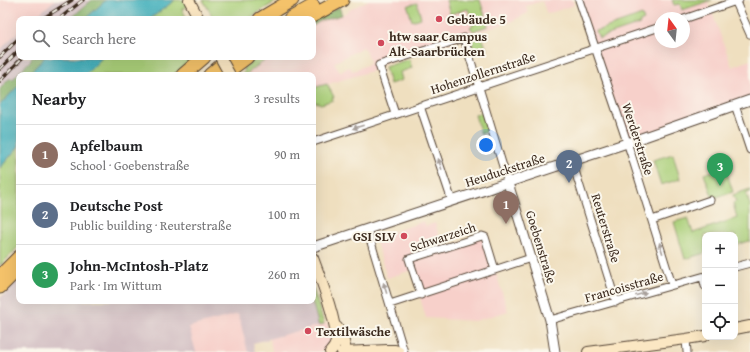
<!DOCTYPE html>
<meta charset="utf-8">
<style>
body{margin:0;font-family:"Gentium Book Plus",serif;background:#f2f2f2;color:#202124}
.controls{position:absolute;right:12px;bottom:12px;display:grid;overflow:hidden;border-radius:8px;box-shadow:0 4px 16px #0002}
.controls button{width:36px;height:36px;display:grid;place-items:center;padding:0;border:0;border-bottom:1px solid #e0e0e0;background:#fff;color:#202124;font:20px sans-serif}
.compass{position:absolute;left:654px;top:12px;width:36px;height:36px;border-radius:50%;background:#fff;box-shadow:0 4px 16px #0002;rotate:345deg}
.you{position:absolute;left:486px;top:145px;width:14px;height:14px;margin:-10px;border:3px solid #fff;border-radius:50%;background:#1a73e8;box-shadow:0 0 0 6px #1a73e833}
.badge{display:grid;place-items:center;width:26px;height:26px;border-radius:50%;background:#d1495b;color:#fff;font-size:13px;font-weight:700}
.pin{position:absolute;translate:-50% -33px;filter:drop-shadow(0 1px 2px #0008)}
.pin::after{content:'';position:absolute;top:21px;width:14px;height:12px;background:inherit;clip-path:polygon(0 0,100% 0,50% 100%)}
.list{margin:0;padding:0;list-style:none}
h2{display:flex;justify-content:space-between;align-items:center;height:52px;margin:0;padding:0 16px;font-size:17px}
h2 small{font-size:13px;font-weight:400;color:#757577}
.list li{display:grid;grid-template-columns:26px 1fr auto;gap:12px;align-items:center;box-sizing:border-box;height:60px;padding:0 16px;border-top:1px solid #e0e0e0}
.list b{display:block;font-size:15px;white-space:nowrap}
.list p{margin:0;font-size:13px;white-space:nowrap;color:#757577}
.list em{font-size:13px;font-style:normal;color:#757577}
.icon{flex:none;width:22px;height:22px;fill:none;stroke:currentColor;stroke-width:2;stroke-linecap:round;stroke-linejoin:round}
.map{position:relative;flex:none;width:750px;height:352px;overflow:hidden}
.search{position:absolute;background:#fff;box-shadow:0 4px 16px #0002;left:16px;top:16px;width:300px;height:44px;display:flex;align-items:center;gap:10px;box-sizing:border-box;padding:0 14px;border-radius:8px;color:#757577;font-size:15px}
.panel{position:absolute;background:#fff;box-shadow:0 4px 16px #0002;left:16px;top:72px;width:300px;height:232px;border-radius:8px}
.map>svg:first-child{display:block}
.built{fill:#f7d0ca;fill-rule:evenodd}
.industrial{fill:#d2bec2}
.green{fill:#aacf79;stroke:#727c4c}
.forest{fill:#87b269;stroke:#616e44}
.water{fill:#40afbb;stroke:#3e6c6c}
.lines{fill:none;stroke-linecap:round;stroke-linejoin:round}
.minor-casing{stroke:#564536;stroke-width:9}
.tertiary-casing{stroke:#564536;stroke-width:11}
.secondary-casing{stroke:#564536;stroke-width:12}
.motorway-casing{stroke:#564536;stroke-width:15}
.minor{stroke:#fff;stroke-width:7}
.tertiary{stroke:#fff;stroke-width:9}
.secondary{stroke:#fbe7c3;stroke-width:10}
.motorway{stroke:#f4c26a;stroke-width:13}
.rail-casing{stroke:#3b2a1e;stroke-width:3.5}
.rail{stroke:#fbf7ec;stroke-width:2;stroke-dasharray:6;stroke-linecap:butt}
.secondary-bridge-casing{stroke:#564536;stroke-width:12;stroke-linecap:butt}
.secondary-bridge{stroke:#fbe7c3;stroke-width:10}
.oneway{fill:#a79f9a}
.poi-dot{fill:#d1495b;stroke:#fbf7ec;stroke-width:1.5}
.labels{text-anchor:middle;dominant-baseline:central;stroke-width:4;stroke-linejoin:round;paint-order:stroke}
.poi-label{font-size:13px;font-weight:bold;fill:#3b2a1e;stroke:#fbf7ec;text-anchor:start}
.street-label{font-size:13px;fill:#3b2a1e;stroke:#fbf7ec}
</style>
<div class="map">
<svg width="750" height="352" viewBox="0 0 750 352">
<rect width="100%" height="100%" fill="#fbf7ec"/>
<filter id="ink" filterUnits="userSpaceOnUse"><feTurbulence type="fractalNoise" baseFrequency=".025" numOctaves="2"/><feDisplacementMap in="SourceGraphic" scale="8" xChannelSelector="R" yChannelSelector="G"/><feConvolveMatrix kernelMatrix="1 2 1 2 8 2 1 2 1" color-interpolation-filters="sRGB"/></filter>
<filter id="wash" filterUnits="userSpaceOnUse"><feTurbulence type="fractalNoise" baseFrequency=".012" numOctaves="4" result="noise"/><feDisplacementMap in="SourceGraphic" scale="16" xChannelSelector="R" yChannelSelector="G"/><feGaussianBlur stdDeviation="0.9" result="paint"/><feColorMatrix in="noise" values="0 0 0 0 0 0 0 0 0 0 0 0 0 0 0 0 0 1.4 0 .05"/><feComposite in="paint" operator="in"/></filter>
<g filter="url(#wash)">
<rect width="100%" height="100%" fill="#efdfbf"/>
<path class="built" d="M0,0H55L33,19H19V31L0,50Z
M369,0H572L574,5L547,14L542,1L526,6L528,13L510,22L469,35L464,38L374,66L375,70L315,88H313V75H245L269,57H313V26L320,21L342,15L354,7ZM363,47L371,63L353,71L349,67L340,72L334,63Z
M579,0H712L708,1L732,67L750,60V100L627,143ZM660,18H684V42H660Z
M424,221L426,226L435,223L443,248L482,236L495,270L508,311L475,321L426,318L412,270L387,278L375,238Z
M19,279V301H313V288L324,324L327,323L331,337V343L327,349L318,352H272L270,339L253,343L255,352H0V298Z"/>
<path class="industrial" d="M55,0H92L70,19H33Z
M19,31V57H31L32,59L13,79L10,78L0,89V50Z
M19,279V301H313V288L324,324L253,343L255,352H248L238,314L189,327L196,352H0V298Z"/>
<path class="green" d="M175,0H198L182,9L187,19H150Z
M203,0H278L248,19H214Z
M446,0H480L488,26L473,31L470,27L473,25L468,9L450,14Z
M672,0H712L682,10L680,4L674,5Z
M417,3L421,18L412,21L408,7L409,5Z
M642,15L644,20L640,22V24L599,38L596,31Z
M482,37L487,50L479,52H474L471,40Z
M103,57H194L174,75H85Z
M258,57H269L245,75H241L245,71L243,68Z
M409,59L412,68L400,72L402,80L390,84L385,67Z
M327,84L334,97L332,98L333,100L321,104L313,101V88Z
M482,112L488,131L481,134L475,115Z
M19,146V246L0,266V168Z
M673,154L680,179L661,185L653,160Z
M725,167L733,192L713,198L704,174Z
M750,189V192L746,194L750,205V242L749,241L735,245V235H705V253L685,259L674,222L688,218L693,233L737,218L733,203L736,202L733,195Z
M313,288L324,324L319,326L312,301Z"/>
<path class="forest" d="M92,0H106L85,19H70Z
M339,7L342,15L320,21L313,26V21Z
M31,57H45L28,75H19V85L0,105V89L10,78L13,79L32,59Z"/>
<path class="water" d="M106,0H175L150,19H85Z
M45,57H103L85,75H28Z
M19,85V146L0,168V105Z"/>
</g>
<g filter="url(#ink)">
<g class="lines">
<g class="minor-casing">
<path id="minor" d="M579,0L631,154L672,285
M735,0L750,34
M684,19L739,0
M735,105L750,150
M420,106L452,201
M395,114L379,65L464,38L508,183
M313,142L660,27
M572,161L616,302
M652,220L710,200
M367,229L404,352
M735,267L750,263
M703,277L705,286
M421,295L409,259L482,236L485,237L495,270
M390,304L531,258
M550,320L705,276
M686,339L687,352"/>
</g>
<g class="tertiary-casing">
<path id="tertiary" d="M508,183L550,320L555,352
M313,247L627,143L750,100"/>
</g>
<g class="secondary-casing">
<path id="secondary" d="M189,0L199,19
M313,258C320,277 338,323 336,342C335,346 333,349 330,352
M337,327C342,333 346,344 345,352
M735,329L750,326
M342,352L388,350H395L399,352
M588,352L686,339L705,336"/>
</g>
<g class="motorway-casing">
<path id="motorway" d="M260,19L292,0
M290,19L313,6
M306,19L342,0
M183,75L204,57
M210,75L229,59
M223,75L247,57
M0,276L19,257
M0,287L15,272"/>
</g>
<use href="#minor" class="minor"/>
<use href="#tertiary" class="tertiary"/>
<use href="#secondary" class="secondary"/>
<use href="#motorway" class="motorway"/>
<g class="rail-casing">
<path id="rail" d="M42,19L72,0
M59,19L83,0
M0,57L19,38
M0,69L19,50
M0,81L23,57"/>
</g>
<use href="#rail" class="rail"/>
<g class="secondary-bridge-casing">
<path id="secondary-bridge" d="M220,57L230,75"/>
</g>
<use href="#secondary-bridge" class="secondary-bridge"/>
</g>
<defs><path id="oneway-solid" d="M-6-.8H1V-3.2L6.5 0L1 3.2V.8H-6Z"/></defs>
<g class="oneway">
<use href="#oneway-solid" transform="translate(358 127) rotate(162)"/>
<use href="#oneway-solid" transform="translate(440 164) rotate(-108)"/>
<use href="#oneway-solid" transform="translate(661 248) rotate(-107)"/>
<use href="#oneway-solid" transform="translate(385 288) rotate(-107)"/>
<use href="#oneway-solid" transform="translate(641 294) rotate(-16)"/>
</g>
</g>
<g class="poi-dot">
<circle cx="439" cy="19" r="4"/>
<circle cx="381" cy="43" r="4"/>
<circle cx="404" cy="236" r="4"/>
<circle cx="308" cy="331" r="4"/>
</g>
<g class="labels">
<g class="poi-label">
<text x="447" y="19">Gebäude 5</text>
<text x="389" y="36">htw saar Campus<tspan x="389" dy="15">Alt-Saarbrücken</tspan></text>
<text x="396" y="236" text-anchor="end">GSI SLV</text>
<text x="316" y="331">Textilwäsche</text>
</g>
<g class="street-label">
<text transform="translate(483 73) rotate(-18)">Hohenzollernstraße</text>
<text transform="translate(638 139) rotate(72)">Werderstraße</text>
<text transform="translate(505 170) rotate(-18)">Heuduckstraße</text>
<text transform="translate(606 228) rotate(73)">Reuterstraße</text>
<text transform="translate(443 237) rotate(-18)">Schwarzeich</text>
<text transform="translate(541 247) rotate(73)">Goebenstraße</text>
<text transform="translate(624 287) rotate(-16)">Francoisstraße</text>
</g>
</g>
</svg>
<div class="controls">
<button>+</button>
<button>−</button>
<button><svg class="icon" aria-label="locate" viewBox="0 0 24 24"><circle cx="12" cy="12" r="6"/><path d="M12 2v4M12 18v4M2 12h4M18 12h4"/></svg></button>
</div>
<svg class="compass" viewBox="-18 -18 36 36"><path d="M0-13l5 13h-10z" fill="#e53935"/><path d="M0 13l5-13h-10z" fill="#757577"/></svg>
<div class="you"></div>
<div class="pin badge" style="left:506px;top:224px;background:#8d6e63">1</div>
<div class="pin badge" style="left:569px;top:183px;background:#5c6f8a">2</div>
<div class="pin badge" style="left:720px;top:186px;background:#2e9e5b">3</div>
<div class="search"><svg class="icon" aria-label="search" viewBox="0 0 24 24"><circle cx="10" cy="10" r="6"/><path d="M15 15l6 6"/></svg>Search here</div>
<section class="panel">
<h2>Nearby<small>3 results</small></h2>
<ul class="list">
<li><span class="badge" style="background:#8d6e63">1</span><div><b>Apfelbaum</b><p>School · Goebenstraße</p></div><em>90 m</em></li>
<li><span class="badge" style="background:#5c6f8a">2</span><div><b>Deutsche Post</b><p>Public building · Reuterstraße</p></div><em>100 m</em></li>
<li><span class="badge" style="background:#2e9e5b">3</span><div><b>John-McIntosh-Platz</b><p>Park · Im Wittum</p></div><em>260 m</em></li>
</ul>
</section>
</div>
